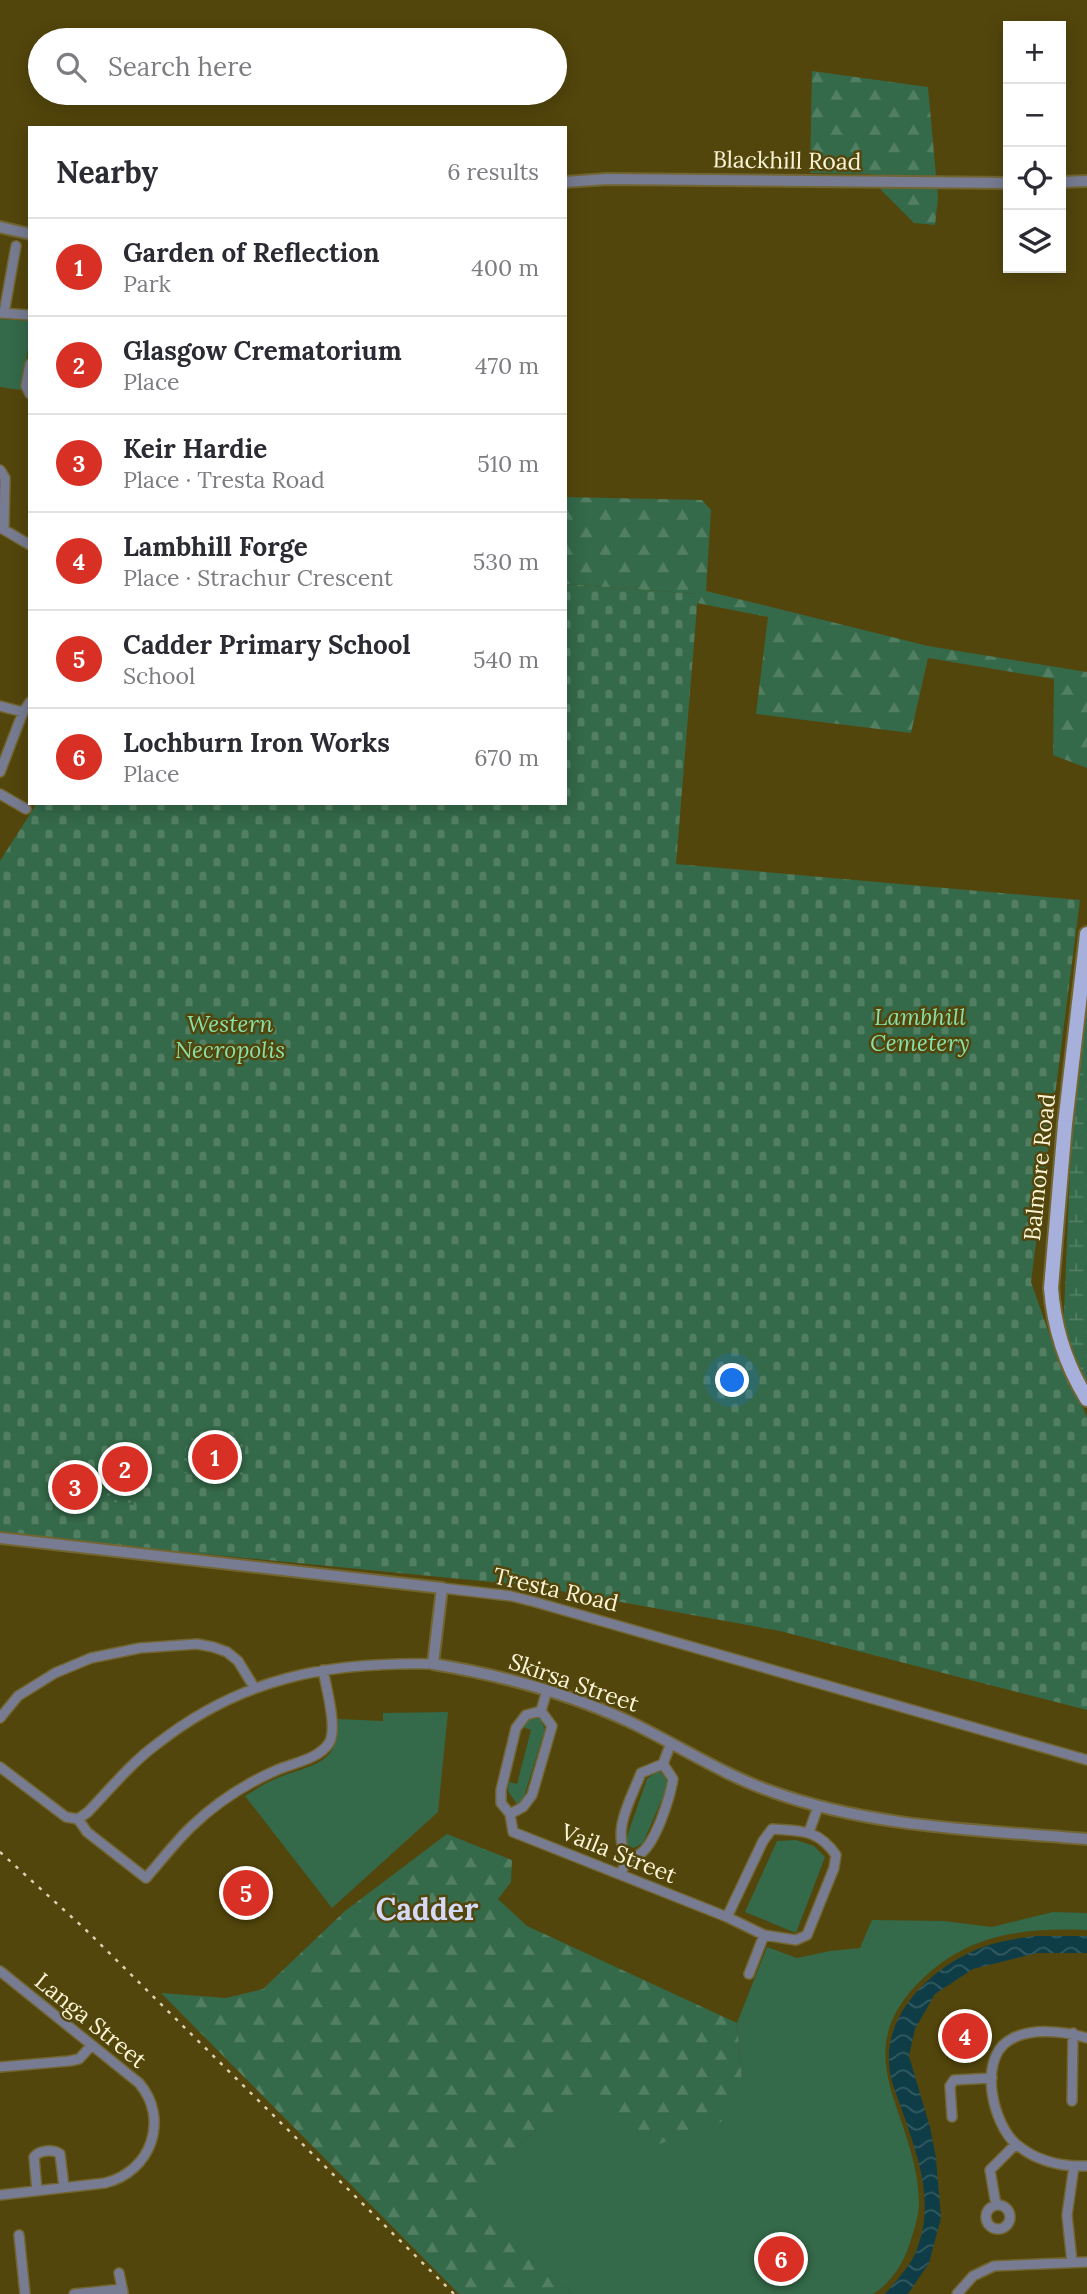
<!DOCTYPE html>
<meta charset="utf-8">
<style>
body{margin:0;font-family:Lora,serif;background:#f2f2f3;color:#2b2b33}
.controls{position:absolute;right:21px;top:21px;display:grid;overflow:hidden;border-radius:0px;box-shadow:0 4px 18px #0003}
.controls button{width:63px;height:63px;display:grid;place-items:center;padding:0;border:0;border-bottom:2px solid #e1e1e2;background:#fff;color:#2b2b33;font:35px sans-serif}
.you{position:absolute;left:733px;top:1381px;width:24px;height:24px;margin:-18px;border:5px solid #fff;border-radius:50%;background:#1a73e8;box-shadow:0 0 0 10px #1a73e833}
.badge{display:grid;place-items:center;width:46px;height:46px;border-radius:50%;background:#d93025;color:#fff;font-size:23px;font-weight:700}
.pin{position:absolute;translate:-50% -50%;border:4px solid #fff;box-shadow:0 2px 7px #0006}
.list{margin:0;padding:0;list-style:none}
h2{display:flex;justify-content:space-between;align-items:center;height:91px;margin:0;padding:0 28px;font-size:30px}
h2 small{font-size:23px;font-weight:400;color:#7c7c81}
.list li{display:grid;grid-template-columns:46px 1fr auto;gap:21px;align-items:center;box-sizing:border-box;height:98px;padding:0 28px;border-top:2px solid #e1e1e2}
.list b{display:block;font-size:26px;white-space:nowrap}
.list p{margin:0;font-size:23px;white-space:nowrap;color:#7c7c81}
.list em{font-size:23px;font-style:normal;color:#7c7c81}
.icon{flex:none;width:38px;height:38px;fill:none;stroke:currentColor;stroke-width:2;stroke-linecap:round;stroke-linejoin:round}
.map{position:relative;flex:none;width:1087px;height:2294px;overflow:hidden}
.search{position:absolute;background:#fff;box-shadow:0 4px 18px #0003;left:28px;top:28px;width:539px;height:77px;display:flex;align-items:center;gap:18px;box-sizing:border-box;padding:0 24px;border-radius:38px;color:#7c7c81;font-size:26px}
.panel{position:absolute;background:#fff;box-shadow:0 4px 18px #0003;left:28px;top:126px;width:539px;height:679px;border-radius:0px}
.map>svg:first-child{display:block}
.green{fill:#346949}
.forest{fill:url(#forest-firs)}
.wetland{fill:url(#wetland-marsh)}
.cemetery{fill:url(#cemetery-stones)}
.garden{fill:url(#garden-dots)}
.water{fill:url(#water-waves)}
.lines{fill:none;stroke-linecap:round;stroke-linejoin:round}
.minor-casing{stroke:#716531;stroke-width:12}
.tertiary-casing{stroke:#716531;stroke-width:14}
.primary-casing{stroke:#716531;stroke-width:18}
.minor{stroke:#787c92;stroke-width:9}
.tertiary{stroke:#787c92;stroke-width:10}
.primary{stroke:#a6b0db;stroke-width:14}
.rail{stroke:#dad3b1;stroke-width:2.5;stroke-dasharray:3.5 7;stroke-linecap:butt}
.labels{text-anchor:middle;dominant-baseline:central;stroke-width:5;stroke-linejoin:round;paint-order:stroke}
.street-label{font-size:23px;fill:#faf4d7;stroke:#53460c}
.park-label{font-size:23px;font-style:italic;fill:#87dfa9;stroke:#53460c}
.district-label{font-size:30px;font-weight:bold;fill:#d3d9f6;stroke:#53460c}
</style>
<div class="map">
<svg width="1087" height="2294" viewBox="0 0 1087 2294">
<defs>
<pattern id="forest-firs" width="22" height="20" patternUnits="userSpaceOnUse" patternTransform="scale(1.75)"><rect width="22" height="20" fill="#346949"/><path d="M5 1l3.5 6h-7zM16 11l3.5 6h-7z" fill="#527f62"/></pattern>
<pattern id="wetland-marsh" width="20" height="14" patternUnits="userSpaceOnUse" patternTransform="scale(1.75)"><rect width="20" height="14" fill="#346949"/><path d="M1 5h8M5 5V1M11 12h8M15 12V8" fill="none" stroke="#527f62"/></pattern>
<pattern id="cemetery-stones" width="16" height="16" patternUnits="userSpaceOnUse" patternTransform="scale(1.75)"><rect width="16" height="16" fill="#346949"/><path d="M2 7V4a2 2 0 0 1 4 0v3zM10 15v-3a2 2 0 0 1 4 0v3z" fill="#527f62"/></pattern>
<pattern id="garden-dots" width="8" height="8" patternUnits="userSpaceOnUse" patternTransform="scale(1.75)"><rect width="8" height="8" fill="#346949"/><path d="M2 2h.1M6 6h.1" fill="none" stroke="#527f62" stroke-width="1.8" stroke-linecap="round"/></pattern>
<pattern id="water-waves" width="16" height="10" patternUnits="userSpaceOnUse" patternTransform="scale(1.75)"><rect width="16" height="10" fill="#0f3d47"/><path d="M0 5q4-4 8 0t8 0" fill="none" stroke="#335a61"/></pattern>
</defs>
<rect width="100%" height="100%" fill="#53460c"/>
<path class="green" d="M0,319L30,321V337L21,390L0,387Z
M448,1712L438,1812L332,1908L245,1796C254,1791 263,1784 273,1780C309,1764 340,1768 338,1719L383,1721V1713Z
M530,1716H539L545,1729L523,1800L517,1804L508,1791L509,1782L517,1784L531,1730L523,1727L526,1719Z
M659,1770L669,1783L643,1843L634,1848L628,1846L626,1839L647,1779Z
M796,1840L814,1846L825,1857L796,1933L745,1912L777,1841Z
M1053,1912L1087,1913V1930C1029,1928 977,1932 931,1971C837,2053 917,2108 919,2202C919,2216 914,2230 910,2243C903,2264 892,2282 873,2294H572L469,2207L517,2148L580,2087L620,2125L742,2080L737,2023L767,1947L797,1958L830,1951L860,1948L872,1920L944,1921L992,1927Z"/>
<path class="forest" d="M812,71L928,87L938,198L935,225L914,223L882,191L871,174L810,173Z
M565,497L702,500L711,510L706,591L928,646L1087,672V768L1053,755L1054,679L928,658L911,733L756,714L768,617L697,603V594L565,584Z
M447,1834L512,1860L511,1882L498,1899L527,1926L737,2023L742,2080L726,2120L659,2144L620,2125L580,2088L517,2148L470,2207L572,2294H459L161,1993L226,1998L263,1989L345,1911Z"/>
<path class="wetland" d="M1087,993V1385L1063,1336L1072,1123Z"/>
<path class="cemetery" d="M565,584L698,594L676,864L1080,900L1031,1282L1057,1356L1087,1416V1710L780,1631L533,1586L0,1534V861L37,803H565Z"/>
<path class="garden" d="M237,1436L246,1442L242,1479L182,1473L188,1438L217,1441Z
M97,1482L136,1487L134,1505L105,1501V1495H96Z"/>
<path class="water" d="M1034,1936H1087V1953H1037L973,1969L935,1994L915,2029L909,2056L930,2127L936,2158L941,2218L929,2263L908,2294H885C895,2282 907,2270 914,2256C936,2207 920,2163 904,2116C899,2100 890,2082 889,2065C884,2008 941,1959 992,1944C1006,1940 1020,1938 1034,1936Z"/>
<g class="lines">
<g class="minor-casing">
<path id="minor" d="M0,313L30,315
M4,313L16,246
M30,364L26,386L30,394
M0,470L5,478L4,529
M1,528L30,545
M0,706L23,712
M0,772L23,712L30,702
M0,794L26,809
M442,1588L511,1596L535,1602L1087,1760
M541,1711L526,1715L516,1728L501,1790V1803L510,1814L513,1832L727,1917L764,1935L796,1940L807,1935L834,1868L836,1855C818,1829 801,1831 772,1829L763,1841L727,1917
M541,1711L547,1690
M0,1718L18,1696L55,1673L91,1658L140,1648L197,1644L213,1647L227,1652L238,1661L254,1687
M663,1764L671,1743
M0,1767L66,1817L78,1819L87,1832L146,1878C161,1861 176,1841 192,1826C216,1803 247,1783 277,1770C293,1763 319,1759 329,1743C338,1729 326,1687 323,1670
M510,1814L523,1807L532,1795L552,1726L541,1711
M78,1819L88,1812C110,1789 131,1763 157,1744C242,1677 328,1662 433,1664
M809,1832L818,1807
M627,1858C630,1857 634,1857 638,1855C655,1847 670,1797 673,1779L663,1764
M621,1874L627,1858C611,1831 631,1799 641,1773L663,1764
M0,1971L139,2083C170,2119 151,2172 105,2183L0,2195
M749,1974L764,1935
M1087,2038C1064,2031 1029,2027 1008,2041C978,2061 993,2124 1016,2144C1036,2161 1061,2167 1087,2166
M0,2067L69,2061L79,2059L92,2045
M1072,2101L1073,2033
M952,2117L950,2086L954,2080L992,2078
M37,2191L34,2157C39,2150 53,2149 60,2154L64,2187
M996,2205L990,2170L1016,2144
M986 2217a12 12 0 1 1 24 0a12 12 0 1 1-24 0Z
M19,2235L25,2294
M1072,2262L1067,2215L1074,2166
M119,2273L123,2292
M74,2294L122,2289
M957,2294L973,2276L994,2266L1087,2262"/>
</g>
<g class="tertiary-casing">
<path id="tertiary" d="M565,182L607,179L1008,183
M1061,182L1087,181
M0,227L30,234
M0,1538L442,1588L433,1664C500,1675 568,1693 630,1722C678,1745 723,1775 773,1792C873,1828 982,1830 1087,1839"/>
</g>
<g class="primary-casing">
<path id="primary" d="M1087,934L1065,1124L1051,1288C1054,1328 1066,1365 1087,1399"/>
</g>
<use href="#minor" class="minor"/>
<use href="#tertiary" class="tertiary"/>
<use href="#primary" class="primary"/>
<path class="rail" d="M0,1852L86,1930L454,2294"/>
</g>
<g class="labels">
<g class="street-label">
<text transform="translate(787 160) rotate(1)">Blackhill Road</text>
<text transform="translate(1039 1167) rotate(-84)">Balmore Road</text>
<text transform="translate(556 1589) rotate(13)">Tresta Road</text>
<text transform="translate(574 1682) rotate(19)">Skirsa Street</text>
<text transform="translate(619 1853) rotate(22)">Vaila Street</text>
<text transform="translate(91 2020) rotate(39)">Langa Street</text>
</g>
<g class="park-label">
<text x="920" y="1016">Lambhill<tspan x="920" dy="26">Cemetery</tspan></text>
<text x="230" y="1023">Western<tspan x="230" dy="26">Necropolis</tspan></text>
</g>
<g class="district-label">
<text x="427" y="1909">Cadder</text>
</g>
</g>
</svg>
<div class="controls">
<button>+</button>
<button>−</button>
<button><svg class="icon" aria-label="locate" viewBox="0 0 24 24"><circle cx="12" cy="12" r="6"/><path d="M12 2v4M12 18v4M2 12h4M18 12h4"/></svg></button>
<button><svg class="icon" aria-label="layers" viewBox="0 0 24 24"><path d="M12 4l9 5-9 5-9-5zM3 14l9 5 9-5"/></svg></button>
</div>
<div class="you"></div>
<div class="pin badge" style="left:215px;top:1457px">1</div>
<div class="pin badge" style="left:125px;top:1469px">2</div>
<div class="pin badge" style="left:75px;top:1487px">3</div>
<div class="pin badge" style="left:965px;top:2036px">4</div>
<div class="pin badge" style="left:246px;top:1893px">5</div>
<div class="pin badge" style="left:781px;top:2259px">6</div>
<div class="search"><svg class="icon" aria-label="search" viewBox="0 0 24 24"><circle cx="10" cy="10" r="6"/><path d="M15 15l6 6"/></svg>Search here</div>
<section class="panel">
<h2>Nearby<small>6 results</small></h2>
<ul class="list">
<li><span class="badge">1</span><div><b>Garden of Reflection</b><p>Park</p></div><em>400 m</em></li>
<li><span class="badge">2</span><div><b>Glasgow Crematorium</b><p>Place</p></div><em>470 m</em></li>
<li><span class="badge">3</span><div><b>Keir Hardie</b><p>Place · Tresta Road</p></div><em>510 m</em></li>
<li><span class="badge">4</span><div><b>Lambhill Forge</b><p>Place · Strachur Crescent</p></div><em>530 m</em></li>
<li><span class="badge">5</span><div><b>Cadder Primary School</b><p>School</p></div><em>540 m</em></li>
<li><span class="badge">6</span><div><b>Lochburn Iron Works</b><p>Place</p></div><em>670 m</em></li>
</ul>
</section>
</div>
